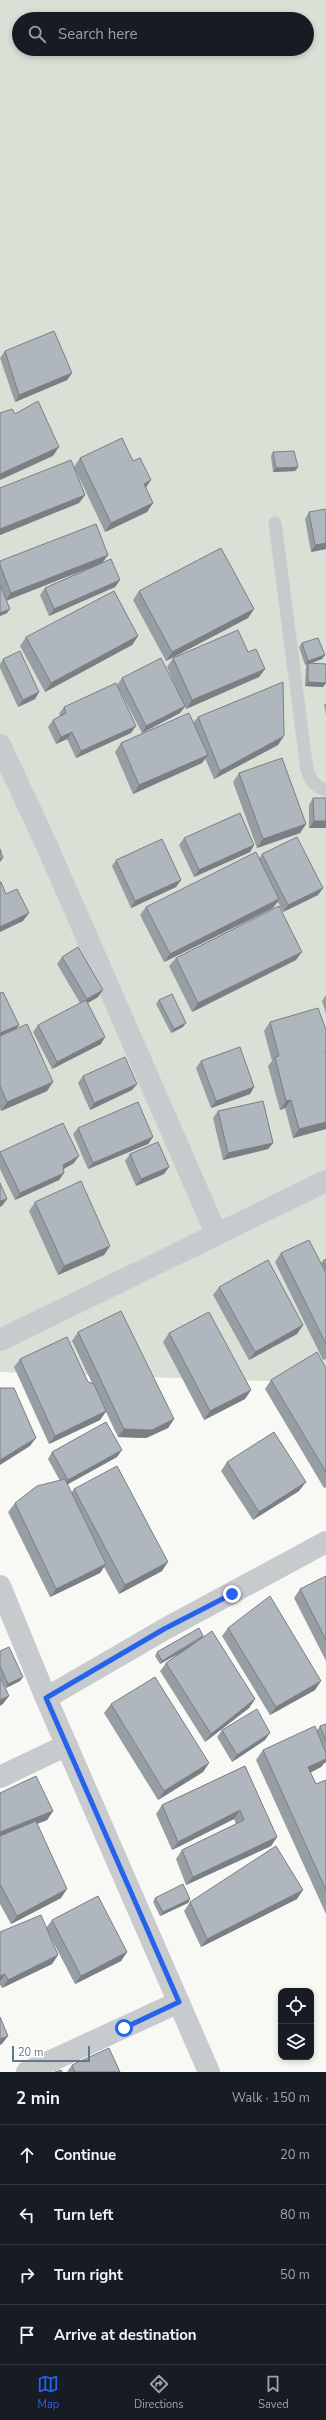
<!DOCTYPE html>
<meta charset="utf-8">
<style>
body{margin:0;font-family:"Nunito Sans",sans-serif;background:#20242c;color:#f1f3f6}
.controls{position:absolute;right:12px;bottom:12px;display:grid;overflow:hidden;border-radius:8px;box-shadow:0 2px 6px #0003}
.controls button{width:36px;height:36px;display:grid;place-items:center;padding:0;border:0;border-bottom:1px solid #363941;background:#171b24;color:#f1f3f6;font:20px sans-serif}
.scale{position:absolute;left:12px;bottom:10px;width:78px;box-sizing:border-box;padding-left:4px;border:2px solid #657687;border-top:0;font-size:11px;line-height:14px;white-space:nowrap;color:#657687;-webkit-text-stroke:3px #fff;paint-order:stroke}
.stop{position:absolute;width:12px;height:12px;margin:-9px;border:3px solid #2563eb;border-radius:50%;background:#fff}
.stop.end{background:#2563eb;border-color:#fff;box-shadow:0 1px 4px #0008}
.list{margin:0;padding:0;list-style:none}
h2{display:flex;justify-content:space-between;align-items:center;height:52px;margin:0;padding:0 16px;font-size:17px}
h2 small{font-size:13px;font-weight:400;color:#9ea1a6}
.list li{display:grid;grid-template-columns:26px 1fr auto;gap:12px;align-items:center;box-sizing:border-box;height:60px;padding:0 16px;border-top:1px solid #363941}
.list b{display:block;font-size:15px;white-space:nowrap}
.list em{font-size:13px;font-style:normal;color:#9ea1a6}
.icon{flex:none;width:22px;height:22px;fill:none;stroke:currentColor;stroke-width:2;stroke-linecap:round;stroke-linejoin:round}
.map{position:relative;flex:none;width:326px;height:2072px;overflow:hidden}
.search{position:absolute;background:#171b24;box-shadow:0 2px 6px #0003;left:12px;right:12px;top:12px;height:44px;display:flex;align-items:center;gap:10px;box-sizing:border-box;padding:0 14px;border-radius:22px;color:#9ea1a6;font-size:15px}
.sheet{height:292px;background:#171b24}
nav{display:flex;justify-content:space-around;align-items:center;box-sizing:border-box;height:56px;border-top:1px solid #363941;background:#171b24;font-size:11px;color:#9ea1a6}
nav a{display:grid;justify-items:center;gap:2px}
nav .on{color:#2563eb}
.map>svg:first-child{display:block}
.green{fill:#d9e0d5;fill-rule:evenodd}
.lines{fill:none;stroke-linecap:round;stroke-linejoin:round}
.service{stroke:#c7cbce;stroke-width:13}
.minor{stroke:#c7cbce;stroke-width:22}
.wall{fill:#969da3}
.shaded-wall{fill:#7a7f84}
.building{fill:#afb6bd;stroke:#7a7f84}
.route{stroke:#2563eb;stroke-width:5}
</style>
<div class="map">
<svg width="326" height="2072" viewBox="0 0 326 2072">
<rect width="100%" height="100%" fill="#f8f8f5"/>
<path class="green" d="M0,0H326V1383L0,1372ZM19,19H307V49H19Z"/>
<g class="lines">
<path class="service" d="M275,523L307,770C311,781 315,787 326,790"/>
<path class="minor" d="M0,745L47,846L216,1233
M0,1340L326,1181
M0,1586L46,1698L209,2072
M46,1698L165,1629L326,1542
M0,1777L67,1745
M27,2072L179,2002"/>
</g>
<path class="wall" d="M5,351L72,373L67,380L15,402L0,358Z
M273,452L298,467L295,471L273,472L271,456Z
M80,458L146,488L153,503L147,512L105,532L75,469L85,495L79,503L0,535V488L74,467Z
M309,512L326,549L311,552L305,519Z
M108,555L102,563L120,580L115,587L49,616L40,595L45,588L91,567L6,601L7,613L0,616V561Z
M139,591L254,609L248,618L166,661L133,600Z
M138,636L132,645L45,692L20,646L26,637Z
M302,643L325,655L322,659L312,663L326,683L323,687L305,686L306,666L307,664L305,665L299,647Z
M248,652L265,669L259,677L186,709L185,707L180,713L142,733L117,685L122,678L181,699L167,667L173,658Z
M3,659L39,692L35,699L18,707L0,668V664Z
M326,703V715L324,705Z
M64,707L131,733L76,758L67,739L56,744L48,727L53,720L60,716L59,714Z
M198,717L278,745L214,779L205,758L202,763L133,794L115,752L121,743L193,723Z
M239,773L306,824L300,833L257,848L233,782Z
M313,798L326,828H309V805Z
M184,838L254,845L250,852L194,877L179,845Z
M262,854L323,888L318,895L283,912L278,902L273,908L164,962L140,915L146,907L259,859Z
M116,860L181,880L176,887L131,908L112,866Z
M62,957L98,997L88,1003L101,1044L52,1069L33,1032L38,1025L80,1003L57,964Z
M176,958L296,960L192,1012L169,966Z
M0,993L19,1025L15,1030L53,1082L47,1091L1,1111L0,1109Z
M326,995V1014L322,1001Z
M159,1000L183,1027L171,1033L156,1004Z
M270,1022L326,1129L293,1138L285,1108L280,1110L268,1066L272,1061L264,1031Z
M201,1061L254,1087L250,1094L211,1108L196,1068Z
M83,1076L137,1084L132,1090L90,1110L78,1083Z
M218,1111L273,1143L268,1149L223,1160L213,1118Z
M78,1128L153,1137L148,1144L88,1169L73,1134Z
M0,1152L74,1163L64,1169V1173L59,1180L15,1200L0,1169Z
M130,1154L169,1167L164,1174L136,1186L125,1161Z
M35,1202L110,1246L104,1255L58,1275L29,1211Z
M281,1253L321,1263L323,1261L326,1259V1359L323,1360L275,1262Z
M219,1287L303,1325L297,1334L249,1360L213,1295Z
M78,1332L174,1419L168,1428L146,1438L118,1437L106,1412L100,1420L49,1444L14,1367L20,1359L92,1383L72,1341Z
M169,1333L251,1390L245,1399L204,1420L163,1342Z
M326,1368V1487L324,1488L265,1389L271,1380Z
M52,1452L117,1457L67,1484L71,1493L74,1489L162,1571L119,1594L104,1567L100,1573L50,1597L8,1512L15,1503L60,1481L48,1459Z
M227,1462L299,1491L253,1520L221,1471Z
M326,1576V1661L294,1598L300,1589Z
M228,1628L315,1690L270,1715L222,1636Z
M203,1636L255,1699L249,1708L205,1742L160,1671L166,1663L180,1653L160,1664L155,1656L157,1652Z
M0,1651L23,1677L20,1681L6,1688L0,1676Z
M111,1704L209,1763L203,1772L158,1800L104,1713Z
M326,1724V1764L325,1762L321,1767L310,1773L316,1784L326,1780V1914L256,1760L263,1750L317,1730L320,1726Z
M222,1730L265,1740L232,1762L217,1737Z
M245,1766L277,1837L271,1846L186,1885L176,1859L182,1850L236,1824L234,1819L172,1850L156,1814L162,1805Z
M0,1793L53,1811L47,1820L37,1824L61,1898L11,1924L0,1904Z
M155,1898L190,1899L188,1903L160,1916L153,1902Z
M297,1899L201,1947L184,1911L190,1902Z
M52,1920L127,1952L121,1961L75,1984L50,1936L58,1955L52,1964L2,1988L0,1985V1932L46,1928Z
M72,2065L120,2072H67Z"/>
<path class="shaded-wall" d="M72,373L67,380L15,402L19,395Z
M59,447L53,456L0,480V474Z
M298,467L295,471L273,472L276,468Z
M151,480L145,489L144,484Z
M85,495L79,503L0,535V529Z
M153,503L147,512L105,532L111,523Z
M326,543V549L311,552L315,545Z
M108,555L102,563L5,601L11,593Z
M120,580L115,587L49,616L54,609Z
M10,609L7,613L0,616V613Z
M254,609L248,618L166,661L172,652Z
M138,636L132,645L45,692L51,683Z
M325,655L322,659L308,664V663L307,664L305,665L308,661Z
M265,669L259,677L186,709L192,700Z
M308,682L326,683L323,687L305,686Z
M39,692L35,699L18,707L23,700Z
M185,706L180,713L142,733L146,726Z
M136,726L131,733L76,758L81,751Z
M72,732L67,739L56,744L61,737Z
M284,736L278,745L214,779L220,771Z
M208,755L202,763L133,794L139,785Z
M314,821H326V828H309Z
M306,824L300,833L257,848L263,839Z
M254,845L250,852L194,877L199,870Z
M3,858L0,862V859Z
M181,880L176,887L131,908L135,901Z
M323,888L318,895L283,912L288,905Z
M279,899L273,908L164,962L170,954Z
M29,913L23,921L0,932V927Z
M302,952L296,960L192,1012L198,1003Z
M103,990L98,997L82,1006L87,999Z
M186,1023L183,1027L171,1033L174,1029Z
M19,1025L14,1031L0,1038V1033Z
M105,1037L101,1044L52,1069L57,1062Z
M53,1082L47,1091L1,1111L7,1102Z
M137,1084L132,1090L90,1110L94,1103Z
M254,1087L250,1094L211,1108L216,1101Z
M291,1100L285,1108L280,1110L286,1101Z
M326,1122V1129L293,1138L299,1129Z
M153,1137L148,1144L88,1169L93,1163Z
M273,1143L268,1149L223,1160L228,1153Z
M79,1156L74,1163L58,1172L63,1165Z
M169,1167L164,1174L136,1186L141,1179Z
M64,1173L59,1180L15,1200L20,1193Z
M7,1199L2,1206L0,1207V1201Z
M110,1246L104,1255L58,1275L64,1266Z
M303,1325L297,1334L249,1360L255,1352Z
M251,1390L245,1399L204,1420L210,1411Z
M106,1411L100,1420L49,1444L55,1436Z
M174,1419L168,1428L146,1438L118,1437L124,1429Z
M36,1438L30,1446L0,1465V1460Z
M122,1450L117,1457L63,1487L68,1480Z
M306,1482L299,1491L253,1520L259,1512Z
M168,1562L162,1571L119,1594L125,1585Z
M106,1564L100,1573L50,1597L56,1589Z
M204,1637L201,1641L160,1664L162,1661Z
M23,1677L20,1681L6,1688L8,1684Z
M321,1681L315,1690L270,1715L276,1707Z
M9,1696L3,1704L0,1706V1700Z
M255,1699L249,1708L205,1742L211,1734Z
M270,1733L265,1740L232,1762L237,1755Z
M326,1759V1761L321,1767L301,1777L308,1767Z
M209,1763L203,1772L158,1800L164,1791Z
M240,1810L234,1819L172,1850L178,1842Z
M53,1811L47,1820L0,1838V1832Z
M277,1837L271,1846L186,1885L193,1877Z
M67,1889L61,1898L11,1924L17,1916Z
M303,1890L297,1899L201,1947L207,1939Z
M190,1899L188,1903L160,1916L163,1912Z
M127,1952L121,1961L75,1984L81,1976Z
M58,1955L52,1964L2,1988L8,1980Z
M5,1974L0,1982V1976Z
M8,2036L2,2044L0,2045V2039Z"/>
<path class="building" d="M54,331L72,373L19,395L5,351Z
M38,401L59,447L0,474V413L12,409L15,414Z
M122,438L133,461L140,458L151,480L144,484L153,503L111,523L80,458Z
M294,451L298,467L276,468L273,452Z
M71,460L85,495L0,529V488Z
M326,509V543L315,545L309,512Z
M96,524L108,555L11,593L0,565V561Z
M221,548L254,609L172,652L139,591Z
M111,559L120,580L54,609L45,588Z
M0,585L10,609L0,613Z
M114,591L138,636L51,683L26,637Z
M238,630L248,652L256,649L265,669L192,700L173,658Z
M318,638L325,655L308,661L302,643Z
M20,651L39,692L23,700L3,659Z
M161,658L185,706L146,726L122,678Z
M308,663L326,664V683L308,682Z
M283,682L284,736L220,771L198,717Z
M116,683L136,726L81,751L72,732L61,737L53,720L66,713L64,707Z
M189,713L208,755L139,785L121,743Z
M282,758L306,824L263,839L239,773Z
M313,798H326V821H314Z
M240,813L254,845L199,870L184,838Z
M297,837L323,888L288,905L262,854Z
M162,839L181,880L135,901L116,860Z
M0,849L3,858L0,859Z
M256,852L279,899L170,954L146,907Z
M0,882H1L6,894L17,889L29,913L0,927Z
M279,906L302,952L198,1003L176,958Z
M78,947L103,990L87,999L62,957Z
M3,992L19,1025L0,1033V993Z
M172,994L186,1023L174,1029L159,1000Z
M86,1000L105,1037L57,1062L38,1025Z
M318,1008L326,1030V1051H325L326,1054V1122L299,1129L291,1100L286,1101L275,1057L279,1056L270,1022Z
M27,1024L53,1082L7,1102L0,1086V1036Z
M240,1047L254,1087L216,1101L201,1061Z
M125,1057L137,1084L94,1103L83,1076Z
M263,1101L273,1143L228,1153L218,1111Z
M138,1102L153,1137L93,1163L78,1128Z
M63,1123L79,1156L63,1165L64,1173L20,1193L0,1152Z
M158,1142L169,1167L141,1179L130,1154Z
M81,1181L110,1246L64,1266L35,1202Z
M0,1183L7,1199L0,1201Z
M309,1240L326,1273V1344L281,1253Z
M326,1259V1268L323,1261Z
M268,1260L303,1325L255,1352L219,1287Z
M121,1311L174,1419L152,1430L124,1429L78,1332Z
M209,1312L251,1390L210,1411L169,1333Z
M67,1337L88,1382L94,1384L106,1411L55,1436L20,1359Z
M317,1352L326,1368V1472L271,1380Z
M0,1388H14L36,1438L0,1460Z
M106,1422L122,1450L68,1480L52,1452Z
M274,1432L306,1482L259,1512L227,1462Z
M117,1466L168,1562L125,1585L74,1489Z
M65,1479L106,1564L56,1589L15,1503L37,1486Z
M326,1576V1640L300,1589Z
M270,1596L321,1681L276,1707L228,1628Z
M199,1628L203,1636L162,1661L157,1652Z
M212,1631L255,1699L211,1734L166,1663Z
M9,1647L23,1677L8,1684L0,1666V1651Z
M0,1677L9,1696L0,1700Z
M155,1677L209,1763L164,1791L111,1704Z
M257,1709L270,1733L237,1755L222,1730Z
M326,1724V1741L320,1726Z
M315,1726L326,1753V1759L308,1767L316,1784L326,1780V1890L263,1750Z
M245,1766L277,1837L193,1877L182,1850L244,1820L240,1810L178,1842L162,1805Z
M36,1776L53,1811L0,1832V1793Z
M36,1821L67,1889L17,1916L0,1884V1836Z
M276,1846L303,1890L207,1939L190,1902Z
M183,1884L190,1899L163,1912L155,1898Z
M98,1896L127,1952L81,1976L52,1920Z
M41,1915L58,1955L8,1980L5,1974L0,1976V1932Z
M0,2017L8,2036L0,2039Z
M109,2048L120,2072H75L72,2065Z
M61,2070L62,2072H55Z"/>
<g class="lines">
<path class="route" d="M124,2028L179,2002L46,1698L164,1629L232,1594"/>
</g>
</svg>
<div class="controls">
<button><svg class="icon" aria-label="locate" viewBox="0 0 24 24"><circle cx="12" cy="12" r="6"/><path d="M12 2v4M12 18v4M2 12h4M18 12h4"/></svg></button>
<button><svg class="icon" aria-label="layers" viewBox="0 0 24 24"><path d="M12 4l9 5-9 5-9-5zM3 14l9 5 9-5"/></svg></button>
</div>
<div class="scale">20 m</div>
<div class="stop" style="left:124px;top:2028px"></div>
<div class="stop end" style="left:232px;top:1594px"></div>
<div class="search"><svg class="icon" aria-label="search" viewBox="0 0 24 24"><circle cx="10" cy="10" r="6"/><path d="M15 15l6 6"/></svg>Search here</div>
</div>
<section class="sheet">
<h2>2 min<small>Walk · 150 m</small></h2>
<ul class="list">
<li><svg class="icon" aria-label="ahead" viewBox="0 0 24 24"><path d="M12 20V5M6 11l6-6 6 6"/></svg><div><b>Continue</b></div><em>20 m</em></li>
<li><svg class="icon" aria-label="left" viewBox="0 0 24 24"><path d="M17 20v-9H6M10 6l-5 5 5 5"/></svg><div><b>Turn left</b></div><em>80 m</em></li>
<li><svg class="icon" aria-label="right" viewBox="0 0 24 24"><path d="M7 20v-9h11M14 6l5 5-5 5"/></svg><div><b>Turn right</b></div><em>50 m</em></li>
<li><svg class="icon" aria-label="arrive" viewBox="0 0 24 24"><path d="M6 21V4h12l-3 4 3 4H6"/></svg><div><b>Arrive at destination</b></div></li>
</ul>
</section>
<nav>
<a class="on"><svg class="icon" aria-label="map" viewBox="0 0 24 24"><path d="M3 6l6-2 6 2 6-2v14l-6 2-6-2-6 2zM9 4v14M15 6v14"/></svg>Map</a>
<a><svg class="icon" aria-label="directions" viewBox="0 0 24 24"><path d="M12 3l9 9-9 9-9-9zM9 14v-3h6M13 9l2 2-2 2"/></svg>Directions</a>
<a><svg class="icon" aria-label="saved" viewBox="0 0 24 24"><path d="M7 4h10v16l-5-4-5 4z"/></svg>Saved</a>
</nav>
